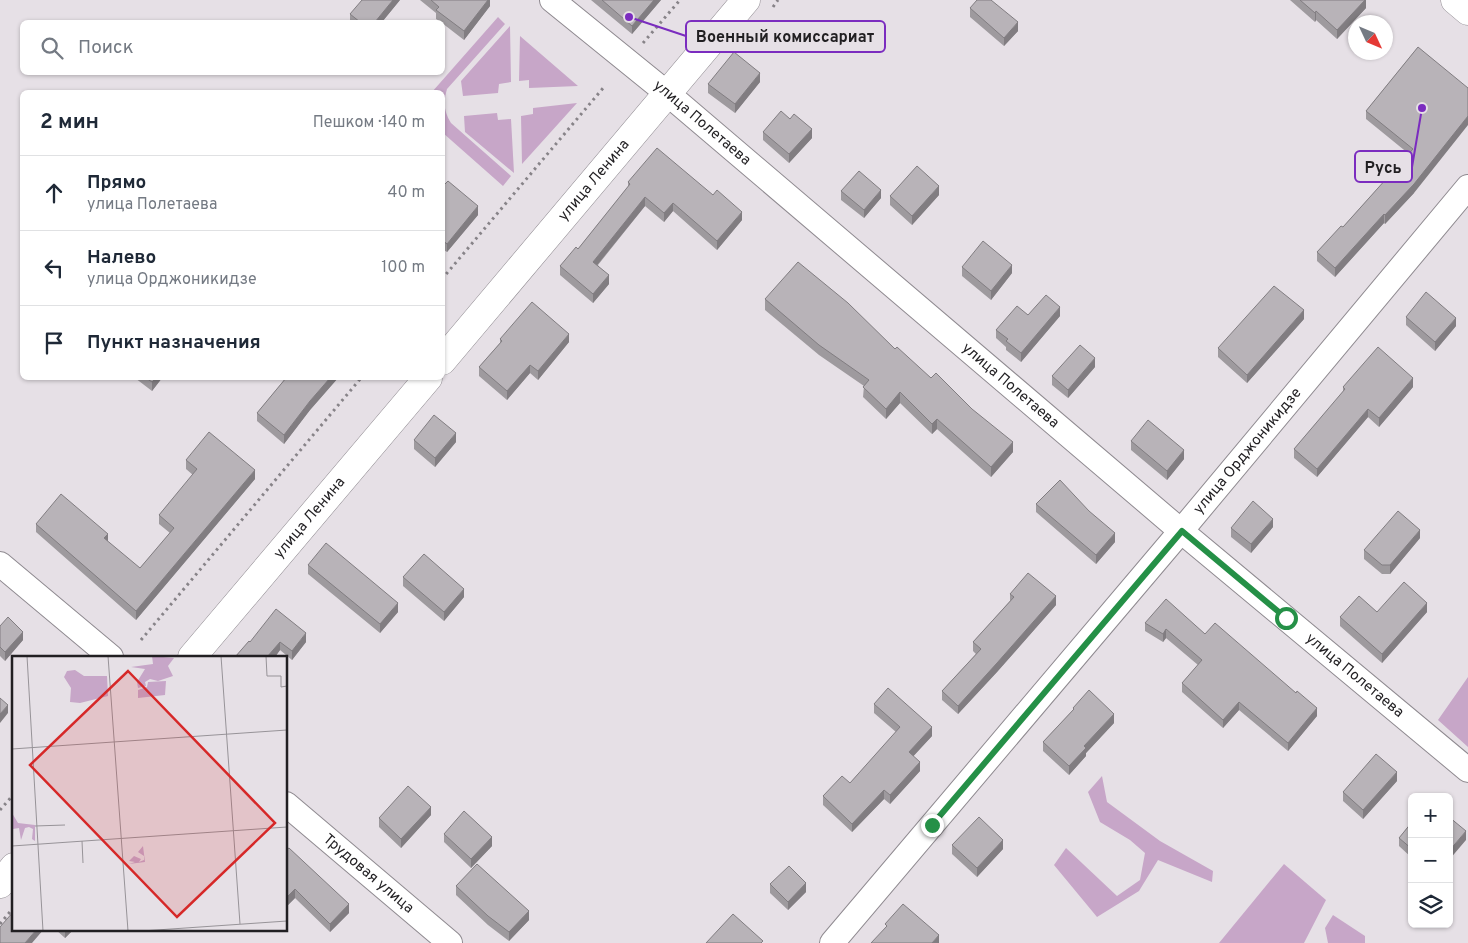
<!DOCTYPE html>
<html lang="ru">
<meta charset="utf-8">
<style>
body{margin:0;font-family:Overpass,sans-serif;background:#f2f2f3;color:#1f2937}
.controls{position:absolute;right:15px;bottom:15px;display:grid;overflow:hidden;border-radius:8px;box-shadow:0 1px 4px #0004}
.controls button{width:45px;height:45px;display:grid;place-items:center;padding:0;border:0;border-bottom:1px solid #e0e1e3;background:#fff;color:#1f2937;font:25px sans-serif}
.compass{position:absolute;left:1348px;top:15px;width:45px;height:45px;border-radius:50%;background:#fff;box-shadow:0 1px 4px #0004;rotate:134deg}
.stop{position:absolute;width:15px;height:15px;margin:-11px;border:4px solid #259047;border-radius:50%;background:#fff}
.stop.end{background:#259047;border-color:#fff;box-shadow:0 1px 5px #0008}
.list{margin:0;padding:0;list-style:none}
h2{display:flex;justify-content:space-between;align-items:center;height:65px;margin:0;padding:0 20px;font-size:21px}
h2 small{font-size:16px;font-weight:400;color:#747a83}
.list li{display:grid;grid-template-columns:32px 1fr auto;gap:15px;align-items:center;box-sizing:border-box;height:75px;padding:0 20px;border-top:1px solid #e0e1e3}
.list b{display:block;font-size:19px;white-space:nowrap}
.list p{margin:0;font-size:16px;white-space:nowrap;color:#747a83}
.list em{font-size:16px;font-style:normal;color:#747a83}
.icon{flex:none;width:28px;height:28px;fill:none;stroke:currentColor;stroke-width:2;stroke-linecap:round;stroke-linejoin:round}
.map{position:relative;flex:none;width:1468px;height:943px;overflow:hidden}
.search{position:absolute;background:#fff;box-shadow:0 1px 4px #0004;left:20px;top:20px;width:425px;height:55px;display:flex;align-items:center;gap:12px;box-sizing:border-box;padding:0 18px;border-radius:8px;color:#747a83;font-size:19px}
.panel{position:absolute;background:#fff;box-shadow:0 1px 4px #0004;left:20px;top:90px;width:425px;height:290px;border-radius:8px}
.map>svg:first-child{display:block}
.green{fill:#c7a6c8}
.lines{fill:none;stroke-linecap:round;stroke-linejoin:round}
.street-casing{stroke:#8f8a90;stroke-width:26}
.secondary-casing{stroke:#8f8a90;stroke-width:29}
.path{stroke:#878388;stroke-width:3;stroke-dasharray:2.5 4;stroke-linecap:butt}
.street{stroke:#fff;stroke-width:24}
.secondary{stroke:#fff;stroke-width:28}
.wall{fill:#9e9a9e}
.shaded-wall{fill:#817d81}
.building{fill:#b8b3b8;stroke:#817d81}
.route{stroke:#259047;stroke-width:6}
.labels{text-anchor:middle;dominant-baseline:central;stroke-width:4.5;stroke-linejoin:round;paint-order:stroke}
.street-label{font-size:15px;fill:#211f22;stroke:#e6e0e6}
.inset-road{fill:none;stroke:#979398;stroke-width:1}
.view{fill:#d62828;fill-opacity:0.15;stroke:#d62828;stroke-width:2.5}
.inset-edge{fill:none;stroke:#211f22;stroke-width:2.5}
.leader{fill:none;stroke:#7b2cbf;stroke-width:2}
.callout-dot{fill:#7b2cbf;stroke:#e6e0e6;stroke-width:2}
.callout{fill:#e6e0e6;stroke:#7b2cbf;stroke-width:2}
.callout-label{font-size:16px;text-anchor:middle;font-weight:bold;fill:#211f22}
</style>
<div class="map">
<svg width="1468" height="943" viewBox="0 0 1468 943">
<rect width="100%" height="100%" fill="#e6e0e6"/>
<path class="green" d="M498,17L505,24L447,89C443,103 444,112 451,123L511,176L503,186L443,133L442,92H432Z
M510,26L511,82L499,84L498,93L463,96L461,81Z
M520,36L578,86L529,88V80L519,81Z
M577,103L522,164L521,116L533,114V108Z
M497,113L498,120L511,119L514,173L465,132L464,116Z
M1468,677V747L1438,720Z
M1102,776L1107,802L1160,841L1213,871L1212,882L1158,860L1139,891L1097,917L1054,865L1066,848L1117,896L1140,880L1145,853L1130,840L1100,822L1088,792Z
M1284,864L1326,900L1304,943H1219Z
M1333,915L1365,936V943H1328L1325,928Z"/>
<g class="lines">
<g class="street-casing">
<g id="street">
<path id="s1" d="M552,0L668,94L1181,531L1468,770"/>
<path d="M0,564L111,657"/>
<path id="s2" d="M286,804L450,943"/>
<path id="s3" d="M832,943L1181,531L1468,187"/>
</g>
</g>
<g class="secondary-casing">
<g id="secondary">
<path d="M1455,0L1468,11"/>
<path id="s4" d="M442,361L746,0"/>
<path id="s5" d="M192,657L428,378"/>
<path d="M0,884L14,867"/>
</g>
</g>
<path class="path" d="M773,7L778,0
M643,43L680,0
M442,279L604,87
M141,640L361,378
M0,810L14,794
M0,924L14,907"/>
<use href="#street" class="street"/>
<use href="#secondary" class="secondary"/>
</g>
<path class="wall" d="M400,0L382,22H350V14Z
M420,0H490V6L464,40L442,23V22H441L436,19V13Z
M591,0H661L632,34Z
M1290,0H1366V8L1337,39L1316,20L1315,22Z
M970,8L1018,31L1004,46L970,17Z
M1418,47L1414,193L1385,224L1384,223L1335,277L1317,261V252L1343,227L1409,154L1366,119V111Z
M760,82L735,113L708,93V84Z
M790,119L812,138L789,163L763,140V132Z
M628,182L742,220L717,250L673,211L664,222L645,206L598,265L609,284L593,303L560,275V266L578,249L628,187Z
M442,187L478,215L447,252L442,249Z
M841,191L881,198L864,218L841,200Z
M939,195L912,225L890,205V196Z
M962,267L1012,273L991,300L962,276Z
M765,299L895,349L1013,452L991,477L937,429L932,434L900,403L886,419L863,397L864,386L819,355L765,310Z
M1028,315L1060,316L1021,362L1006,350V347L996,338V330Z
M1406,317L1456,326L1435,351L1406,325Z
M1304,319L1247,383L1218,357V348Z
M500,339L569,342L538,380L530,373L507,400L479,376V367L500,343Z
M1095,367L1068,398L1052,385V376Z
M135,378H162L152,391Z
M286,378H338L310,410L284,444L257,421V413Z
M1343,387H1413L1379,427L1368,417L1317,477L1294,458V449L1343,392Z
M414,440L456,442L435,467L414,449Z
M1131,441L1184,459L1167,480L1131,450Z
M186,460L255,479L136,620L36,532V524L140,568L170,533L159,524V515L193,475L186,469Z
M1036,504L1115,542L1096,564L1036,512Z
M1273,527L1251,553L1231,537V528Z
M1420,538L1390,574H1382L1364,559V550Z
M308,565L398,612L380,633L308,574Z
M403,577L464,597L444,621L403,586Z
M1010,594L1056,605L997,672L958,714L942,700V691L976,654L973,651V642L1010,601Z
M1377,612H1427L1382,663L1340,626V617Z
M1145,623L1205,634L1317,716L1288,751L1239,710L1223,728L1182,692V683L1198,665L1166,638L1163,642L1145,631Z
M0,626L23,640L5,661L0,656Z
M250,642H306L292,660L280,650L275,657H235Z
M874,704L932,736L913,756L920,771L890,804L884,799L852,832L823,805V796L850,783L896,732L874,713Z
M1073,708L1114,723L1086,753V756L1069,775L1043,751V742L1073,710Z
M1397,781L1363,819L1343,801V792Z
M431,815L401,848L379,827V818Z
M1412,822V858L1399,846V838Z
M444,834L492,846L471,868L444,842Z
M952,845L1003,849L977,877L952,854Z
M286,850L349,913L330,932L295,898L288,905L286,903Z
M770,884L806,892L788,910L770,893Z
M456,886L529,920L509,941L488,925L456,895Z
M55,929H74L65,938Z"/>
<path class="shaded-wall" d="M393,0H400L382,22H375Z
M488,0H490V6L464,40V31Z
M654,0H661L632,34V26Z
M1365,0H1366V8L1337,39V30Z
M1316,11V20L1315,22V13Z
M1018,22V31L1004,46V38Z
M760,73V82L735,113V104Z
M1468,116V125L1414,193L1385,224V215Z
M812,129V138L789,163V154Z
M939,186V195L912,225V216Z
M881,190V198L864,218V210Z
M645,197V206L593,270V262Z
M673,203V211L664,222V213Z
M478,206V215L447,252V244Z
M742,212V220L717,250V241Z
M1384,214V223L1335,277V268Z
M1012,265V273L991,300V291Z
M609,275V284L593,303V294Z
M1060,307V316L1021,362V353Z
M1304,310V319L1247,383V375Z
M1456,318V326L1435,351V342Z
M569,334V342L538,380V371Z
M1095,358V367L1068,398V390Z
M530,365V373L507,400V391Z
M156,378H162L152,391V382Z
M330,378H338L310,410L284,444V435L310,401Z
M1413,378V387L1379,427V418Z
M900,392V403L886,419V409Z
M1368,409V417L1317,477V469Z
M937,419V429L932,434V424Z
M456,433V442L435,467V458Z
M1013,442V452L991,477V467Z
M1184,450V459L1167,480V471Z
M255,470V479L136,620V611Z
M1273,519V527L1251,553V544Z
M1420,530V538L1390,574V565Z
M1115,533V542L1096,564V555Z
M108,534V542L104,538Z
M464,589V597L444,621V612Z
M1056,596V605L997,672L958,714V706Z
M398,603V612L380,633V624Z
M1427,603V612L1382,663V654Z
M1166,629V638L1163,642V634Z
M23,632V640L5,661V652Z
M306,633V642L292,660V651Z
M280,642V650L275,657H267Z
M1239,702V710L1223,728V720Z
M8,705V713L0,723V714Z
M1317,708V716L1288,751V743Z
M1114,714V723L1086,753V756L1069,775V766L1084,746Z
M932,727V736L909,761V752Z
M920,762V771L890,804V795Z
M1397,772V781L1363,819V810Z
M884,790V799L852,832V824Z
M431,807V815L401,848V839Z
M1466,831V840L1449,860V851Z
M492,837V846L471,868V859Z
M1003,840V849L977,877V868Z
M806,883V892L788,910V902Z
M295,889V898L288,905V896Z
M349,904V913L330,932V924Z
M529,911V920L509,941V932Z
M37,929H44L32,943H25Z
M66,929H74L65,938V930Z
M939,935V943H932Z"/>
<path class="building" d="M362,0H393L375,22H360L350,14Z
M431,0H488L464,31L436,10L439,7Z
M602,0H654L632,26Z
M977,0H991L1018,22L1004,38L970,8Z
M1300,0H1365L1337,30L1316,11L1315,13Z
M1418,47L1468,88V116L1414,184L1385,215L1384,214L1335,268L1317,252L1341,226L1343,227L1413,149L1366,111Z
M734,52L760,73L735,104L708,84Z
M781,111L790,119L794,114L812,129L789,154L763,132Z
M657,148L713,195L717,190L742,212L717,241L673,203L664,213L645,197L593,262L609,275L593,294L560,266L576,247L578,249L630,184L628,182Z
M917,166L939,186L912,216L890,196Z
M859,171L881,190L864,210L841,191Z
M448,181L478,206L447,244L442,240V187Z
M983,241L1012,265L991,291L962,267Z
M798,262L848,303L895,349L897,347L931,378L936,373L972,409L1013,442L991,467L937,419L932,424L900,392L886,409L863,387L869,380L819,345L765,299Z
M1274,286L1304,310L1247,375L1218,348Z
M1426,292L1456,318L1435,342L1406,317Z
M1046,295L1060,307L1021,353L1006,341L1008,339L996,330L1017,306L1028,315Z
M532,302L569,334L538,371L530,365L507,391L479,367L502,341L500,339Z
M1080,345L1095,358L1068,390L1052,376Z
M1378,347L1413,378L1379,418L1368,409L1317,469L1294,449L1345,389L1343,387Z
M146,378H156L152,382Z
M286,378H330L310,401L284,435L257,413Z
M434,415L456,433L435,458L414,440Z
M1148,420L1184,450L1167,471L1131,441Z
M209,432L255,470L136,611L36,524L61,494L108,534L104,538L140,568L174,528L159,515L197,469L186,460Z
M1060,480L1089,511L1115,533L1096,555L1036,504Z
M1253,501L1273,519L1251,544L1231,528Z
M1398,511L1420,530L1390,565H1382L1364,550Z
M326,543L398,603L380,624L308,565Z
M424,554L464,589L444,612L403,577Z
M1028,573L1056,596L997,663L958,706L942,691L981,649L973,642L1014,597L1010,594Z
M1404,582L1427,603L1382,654L1340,617L1359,596L1377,612Z
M1166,599L1205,634L1215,623L1296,693L1297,691L1317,708L1288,743L1239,702L1223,720L1182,683L1202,660L1166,629L1163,634L1145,623Z
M276,609L306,633L292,651L280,642L267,657H235L249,641L250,642Z
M8,617L23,632L5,652L0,647V626Z
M888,688L932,727L909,752L920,762L890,795L884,790L852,824L823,796L842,776L850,783L900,727L874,704Z
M1089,690L1114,714L1084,746L1086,748L1069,766L1043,742L1074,709L1073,708Z
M0,698L8,705L0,714Z
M1376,754L1397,772L1363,810L1343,792Z
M408,786L431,807L401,839L379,818Z
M464,811L492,837L471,859L444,834Z
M979,817L1003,840L977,868L952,845Z
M1449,817L1466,831L1449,851Z
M1412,822V849L1399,838Z
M289,848L349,904L330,924L295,889L288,896L286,894V850Z
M477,864L529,911L509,932L488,916L456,886Z
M789,866L806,883L788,902L770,884Z
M903,904L939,935L932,943H871L887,926L885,924Z
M14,911V929H37L25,943H0V927Z
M733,914L763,941L761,943H706Z"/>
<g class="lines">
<path class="route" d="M932,825L1182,531L1286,618"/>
</g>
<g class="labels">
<g class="street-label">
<text stroke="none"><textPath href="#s1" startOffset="194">улица Полетаева</textPath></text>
<text stroke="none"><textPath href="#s4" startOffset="236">улица Ленина</textPath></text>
<text stroke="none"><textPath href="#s1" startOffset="599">улица Полетаева</textPath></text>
<text stroke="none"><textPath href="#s3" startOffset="644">улица Орджоникидзе</textPath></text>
<text stroke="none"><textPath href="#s5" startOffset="182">улица Ленина</textPath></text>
<text stroke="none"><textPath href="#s1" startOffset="1049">улица Полетаева</textPath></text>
<text stroke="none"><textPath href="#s2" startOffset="108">Трудовая улица</textPath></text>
</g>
</g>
<g transform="translate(12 656)">
<rect width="275" height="275" fill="#e6e0e6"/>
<path d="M140,0L162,2L156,10L161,20L146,25L138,23L133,26L134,30L126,32L125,26L133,13L119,11L141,8ZM63,14L72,20H95L96,40L68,47L58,46L59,32L52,21L55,15ZM154,25L153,39L126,42V34L135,31L136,26ZM0,157L6,167L23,169V185L20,183L21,173L17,171L13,172L9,184L7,172L1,173L0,169ZM131,190L133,206L117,208L123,206L117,205L122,200L129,203L127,206L132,204V200L126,196Z" fill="#c7a6c8"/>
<path class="inset-road" d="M15,0L31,275M96,0L116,275M209,0L228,268M254,0L255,20H269V31L275,30M0,93L275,74M23,170L53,169M70,185L71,207M0,190L275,171M130,275L275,265"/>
<path class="view" d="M116,15L263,167L165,261L18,109Z"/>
<rect width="275" height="275" class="inset-edge"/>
</g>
<path class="leader" d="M629 17L686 36M1422 108L1412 167"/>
<g class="callout-dot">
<circle cx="629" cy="17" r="5"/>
<circle cx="1422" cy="108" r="5"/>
</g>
<g class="callout">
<rect x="686" y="21" width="199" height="31" rx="5"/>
<rect x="1355" y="151" width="57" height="31" rx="5"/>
</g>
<g class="callout-label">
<text x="785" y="42">Военный комиссариат</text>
<text x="1383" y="173">Русь</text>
</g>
</svg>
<div class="controls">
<button>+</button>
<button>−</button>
<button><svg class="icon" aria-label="layers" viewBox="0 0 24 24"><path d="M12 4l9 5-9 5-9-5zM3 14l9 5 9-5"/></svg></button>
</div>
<svg class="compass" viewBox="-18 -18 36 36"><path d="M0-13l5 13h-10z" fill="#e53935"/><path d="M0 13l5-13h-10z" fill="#747a83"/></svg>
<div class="stop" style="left:1286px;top:618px"></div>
<div class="stop end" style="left:932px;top:825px"></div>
<div class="search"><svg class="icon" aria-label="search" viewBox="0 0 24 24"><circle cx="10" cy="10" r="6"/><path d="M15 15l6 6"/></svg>Поиск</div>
<section class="panel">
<h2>2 мин<small>Пешком · 140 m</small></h2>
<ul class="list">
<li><svg class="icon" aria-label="ahead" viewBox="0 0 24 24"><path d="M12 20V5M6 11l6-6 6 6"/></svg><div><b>Прямо</b><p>улица Полетаева</p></div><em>40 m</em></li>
<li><svg class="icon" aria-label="left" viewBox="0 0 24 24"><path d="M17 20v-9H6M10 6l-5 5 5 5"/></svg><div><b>Налево</b><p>улица Орджоникидзе</p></div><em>100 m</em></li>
<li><svg class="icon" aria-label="arrive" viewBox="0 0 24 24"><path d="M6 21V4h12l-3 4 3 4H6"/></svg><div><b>Пункт назначения</b></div></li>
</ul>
</section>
</div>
